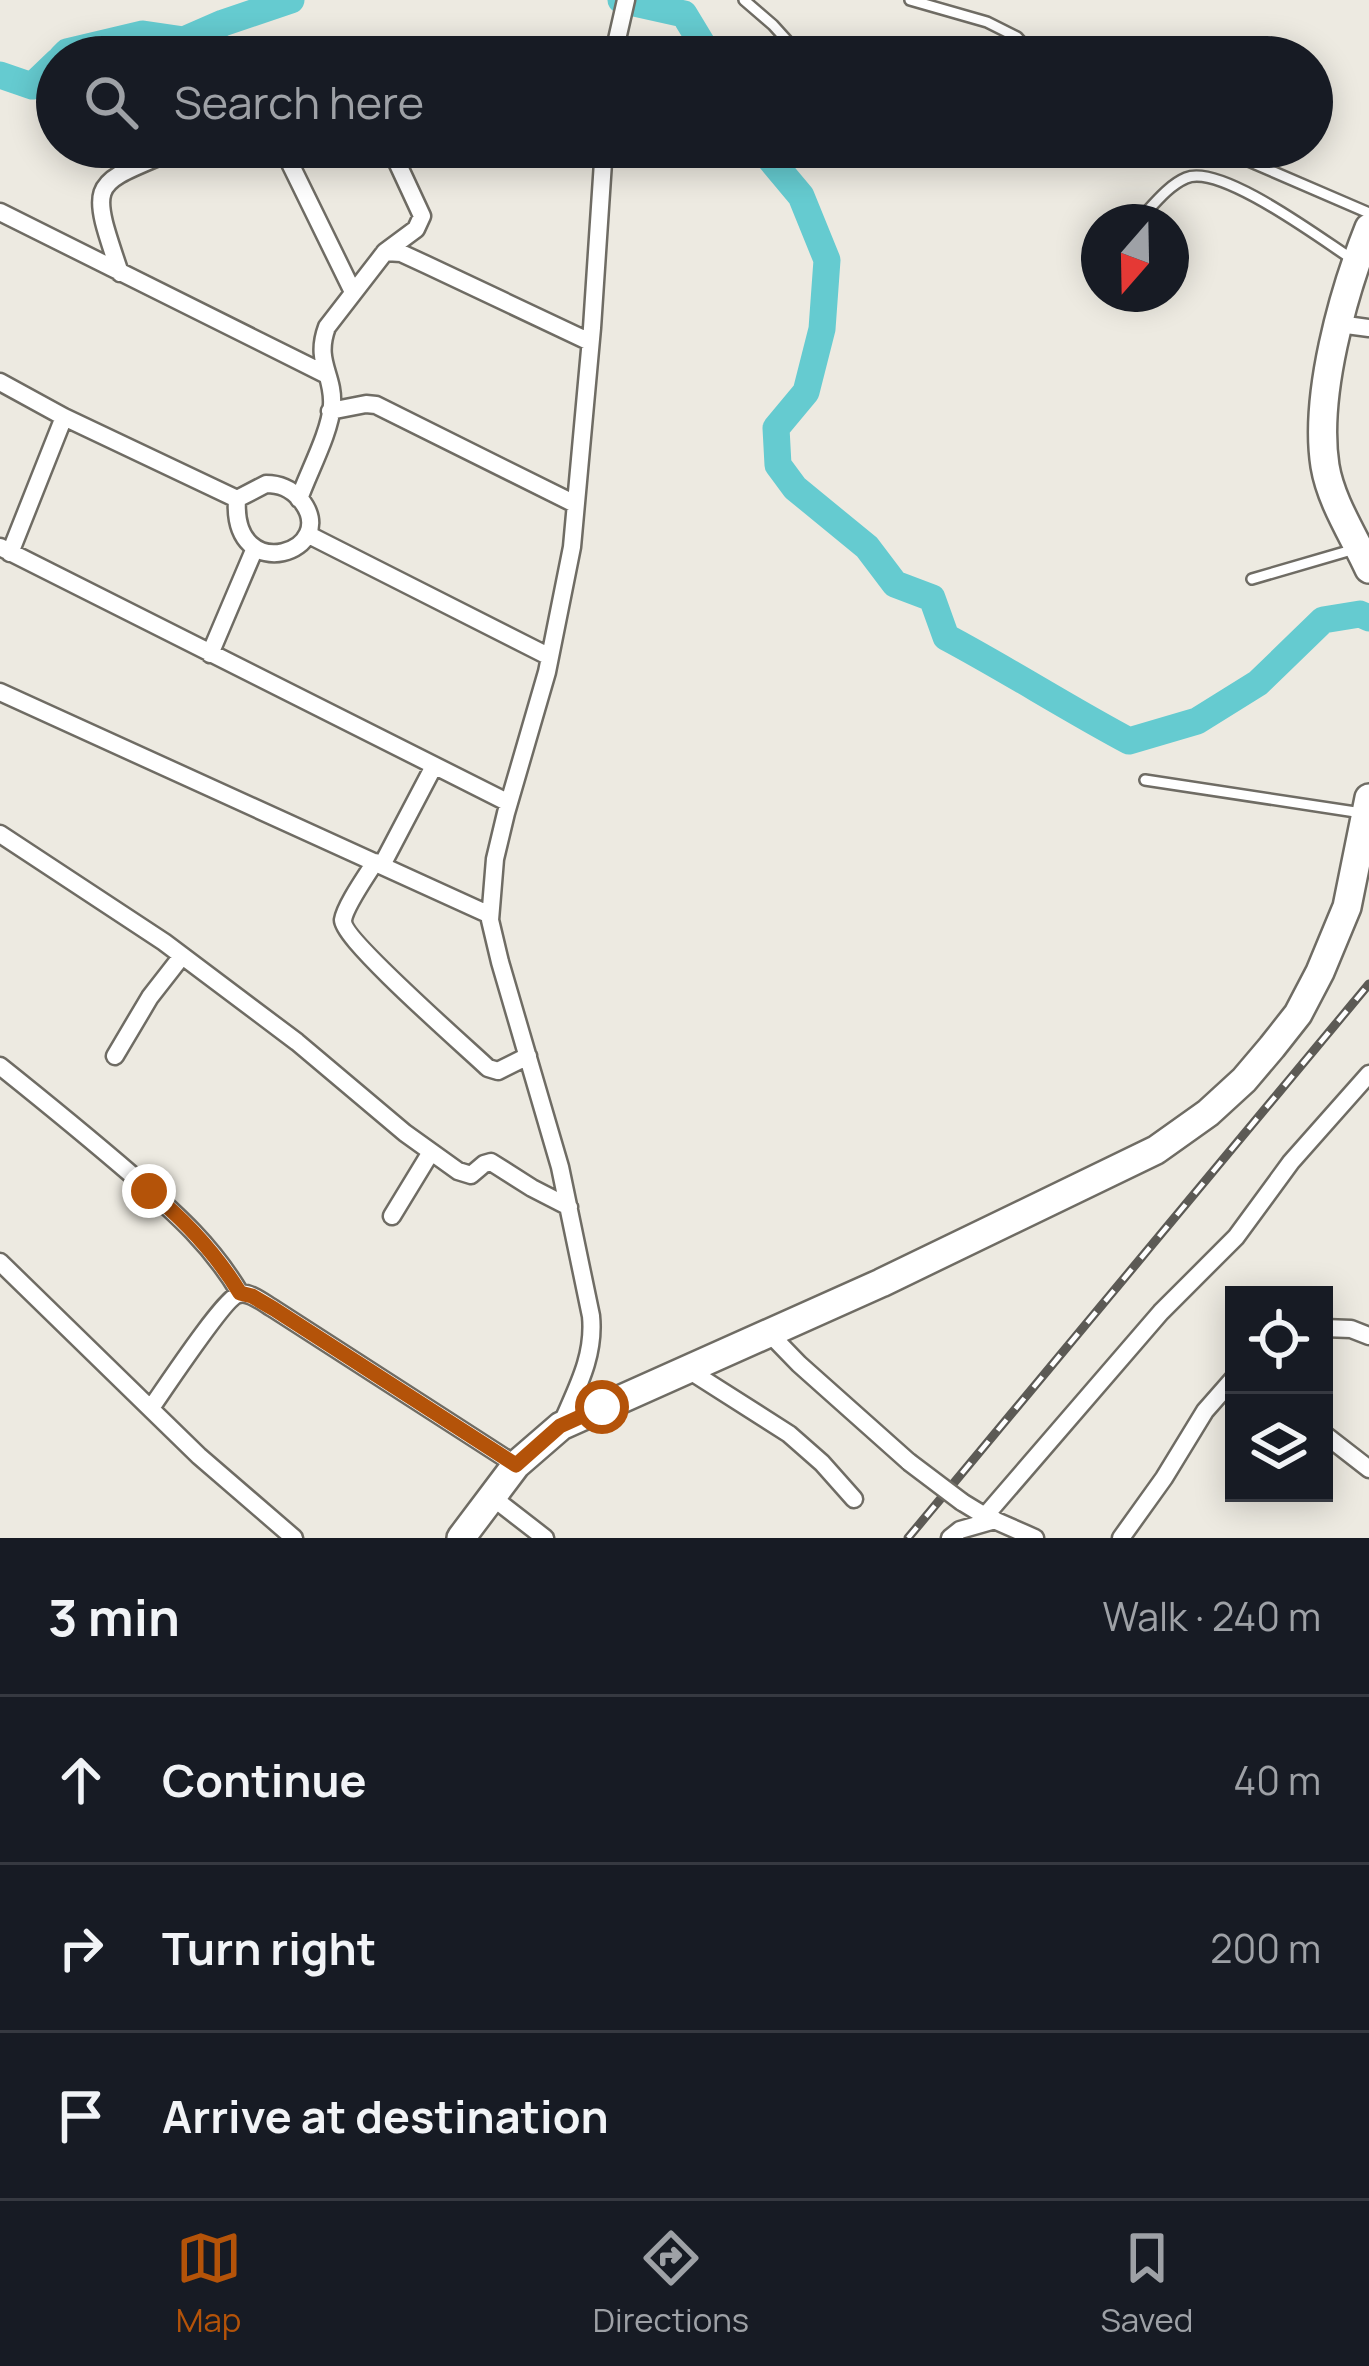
<!DOCTYPE html>
<meta charset="utf-8">
<style>
body{margin:0;font-family:Manrope,sans-serif;background:#20242c;color:#f1f3f6}
.controls{position:absolute;right:36px;bottom:36px;display:grid;overflow:hidden;border-radius:0px;box-shadow:0 6px 30px #0003}
.controls button{width:108px;height:108px;display:grid;place-items:center;padding:0;border:0;border-bottom:3px solid #363941;background:#171b24;color:#f1f3f6;font:60px sans-serif}
.compass{position:absolute;left:1081px;top:204px;width:108px;height:108px;border-radius:50%;background:#171b24;box-shadow:0 6px 30px #0003;rotate:200deg}
.stop{position:absolute;width:36px;height:36px;margin:-27px;border:9px solid #b45309;border-radius:50%;background:#fff}
.stop.end{background:#b45309;border-color:#fff;box-shadow:0 3px 12px #0008}
.list{margin:0;padding:0;list-style:none}
h2{display:flex;justify-content:space-between;align-items:center;height:156px;margin:0;padding:0 48px;font-size:51px}
h2 small{font-size:39px;font-weight:400;color:#9ea1a6}
.list li{display:grid;grid-template-columns:78px 1fr auto;gap:36px;align-items:center;box-sizing:border-box;height:168px;padding:0 48px;border-top:3px solid #363941}
.list b{display:block;font-size:45px;white-space:nowrap}
.list em{font-size:39px;font-style:normal;color:#9ea1a6}
.icon{flex:none;width:66px;height:66px;fill:none;stroke:currentColor;stroke-width:2;stroke-linecap:round;stroke-linejoin:round}
.map{position:relative;flex:none;width:1369px;height:1538px;overflow:hidden}
.search{position:absolute;background:#171b24;box-shadow:0 6px 30px #0003;left:36px;right:36px;top:36px;height:132px;display:flex;align-items:center;gap:30px;box-sizing:border-box;padding:0 42px;border-radius:66px;color:#9ea1a6;font-size:45px}
.sheet{height:660px;background:#171b24}
nav{display:flex;justify-content:space-around;align-items:center;box-sizing:border-box;height:168px;border-top:3px solid #363941;background:#171b24;font-size:33px;color:#9ea1a6}
nav a{display:grid;justify-items:center;gap:6px}
nav .on{color:#b45309}
.map>svg:first-child{display:block}
.lines{fill:none;stroke-linecap:round;stroke-linejoin:round}
.river{stroke:#65cbd0;stroke-width:27}
.lane-casing{stroke:#6f6c64;stroke-width:14}
.street-casing{stroke:#6f6c64;stroke-width:21}
.primary-casing{stroke:#6f6c64;stroke-width:32}
.lane{stroke:#fff;stroke-width:9}
.street{stroke:#fff;stroke-width:16}
.primary{stroke:#fff;stroke-width:27}
.rail-casing{stroke:#5c5a55;stroke-width:9}
.rail{stroke:#fff;stroke-width:4.5;stroke-dasharray:14;stroke-linecap:butt}
.street-bridge-casing{stroke:#6f6c64;stroke-width:21;stroke-linecap:butt}
.street-bridge{stroke:#fff;stroke-width:16}
.route{stroke:#b45309;stroke-width:15}
</style>
<div class="map">
<svg width="1369" height="1538" viewBox="0 0 1369 1538">
<rect width="100%" height="100%" fill="#edeae1"/>
<g class="lines">
<path class="river" d="M621,0L684,14L710,57
M62,57L67,52L143,34L184,40L223,23L291,0
M0,75L32,86L57,62
M760,147L801,196L827,260L822,329L806,392L776,428L778,465L795,488L867,547L895,584L932,598L946,637C1008,670 1067,708 1129,741L1197,721L1258,683L1323,620L1360,614L1369,618"/>
<g class="lane-casing">
<path id="lane" d="M744,0L773,25L802,57
M910,0L987,22L1017,37L1035,57
M1216,147L1369,213
M1137,222C1152,207 1167,186 1186,178C1220,163 1321,239 1352,259
M1252,579L1355,549
M1145,780L1362,813"/>
</g>
<g class="street-casing">
<path id="street" d="M613,57L626,0
M282,147L353,292
M0,212L325,374
M385,252L416,229L422,216L390,147
M120,273C87,176 91,186 182,147
M1339,324L1369,328
M0,382L64,417L237,499
M330,411L366,404L376,405L575,504
M266,484C280,484 290,488 300,499C344,551 231,589 237,499Z
M299,499C309,471 330,433 332,405C334,374 314,362 327,327L385,252L401,253L427,265L590,342
M309,535L550,657
M0,547L509,803
M10,553L64,417
M210,654L255,548
M0,692L490,915
M0,834L164,942L297,1042L405,1133L458,1171L471,1175L484,1164L491,1162L532,1188L569,1207
M375,862C367,875 345,906 343,920C342,939 467,1048 488,1068L498,1071L528,1056
M382,865L434,766
M115,1056L150,997L182,956
M0,1066C45,1102 89,1138 132,1175C175,1213 210,1243 240,1293
M392,1216L431,1152
M0,1262L199,1456L294,1538
M1324,1328L1351,1329L1369,1336
M768,1332L799,1364L909,1462
M687,1369L789,1434L822,1463L854,1499
M151,1408C163,1391 225,1297 239,1294C250,1291 265,1304 274,1309L516,1465
M561,1425C577,1388 595,1356 591,1316L560,1167L500,962L490,920L495,859L506,813L547,672L572,547L592,328L604,147
M1324,1434L1369,1469
M492,1497L545,1538
M962,1502L985,1516L1035,1538
M985,1516L1161,1312L1236,1237L1291,1162L1369,1074
M950,1538L960,1530L995,1520
M1121,1538L1164,1478L1205,1411L1234,1378"/>
</g>
<g class="primary-casing">
<path id="primary" d="M1369,228C1343,293 1314,396 1325,466C1331,502 1354,536 1369,569
M461,1538L516,1465L561,1426L881,1283L1156,1150L1208,1113L1244,1080L1272,1047L1298,1014L1320,972L1347,907L1369,798"/>
</g>
<use href="#lane" class="lane"/>
<use href="#street" class="street"/>
<use href="#primary" class="primary"/>
<g class="rail-casing">
<path id="rail" d="M908,1538L1369,984"/>
</g>
<use href="#rail" class="rail"/>
<g class="street-bridge-casing">
<path id="street-bridge" d="M909,1462L962,1502"/>
</g>
<use href="#street-bridge" class="street-bridge"/>
</g>
<g class="lines">
<path class="route" d="M149,1191C186,1221 215,1252 240,1293L252,1296L274,1309L516,1465L560,1426L602,1407"/>
</g>
</svg>
<div class="controls">
<button><svg class="icon" aria-label="locate" viewBox="0 0 24 24"><circle cx="12" cy="12" r="6"/><path d="M12 2v4M12 18v4M2 12h4M18 12h4"/></svg></button>
<button><svg class="icon" aria-label="layers" viewBox="0 0 24 24"><path d="M12 4l9 5-9 5-9-5zM3 14l9 5 9-5"/></svg></button>
</div>
<svg class="compass" viewBox="-18 -18 36 36"><path d="M0-13l5 13h-10z" fill="#e53935"/><path d="M0 13l5-13h-10z" fill="#9ea1a6"/></svg>
<div class="stop" style="left:602px;top:1407px"></div>
<div class="stop end" style="left:149px;top:1191px"></div>
<div class="search"><svg class="icon" aria-label="search" viewBox="0 0 24 24"><circle cx="10" cy="10" r="6"/><path d="M15 15l6 6"/></svg>Search here</div>
</div>
<section class="sheet">
<h2>3 min<small>Walk · 240 m</small></h2>
<ul class="list">
<li><svg class="icon" aria-label="ahead" viewBox="0 0 24 24"><path d="M12 20V5M6 11l6-6 6 6"/></svg><div><b>Continue</b></div><em>40 m</em></li>
<li><svg class="icon" aria-label="right" viewBox="0 0 24 24"><path d="M7 20v-9h11M14 6l5 5-5 5"/></svg><div><b>Turn right</b></div><em>200 m</em></li>
<li><svg class="icon" aria-label="arrive" viewBox="0 0 24 24"><path d="M6 21V4h12l-3 4 3 4H6"/></svg><div><b>Arrive at destination</b></div></li>
</ul>
</section>
<nav>
<a class="on"><svg class="icon" aria-label="map" viewBox="0 0 24 24"><path d="M3 6l6-2 6 2 6-2v14l-6 2-6-2-6 2zM9 4v14M15 6v14"/></svg>Map</a>
<a><svg class="icon" aria-label="directions" viewBox="0 0 24 24"><path d="M12 3l9 9-9 9-9-9zM9 14v-3h6M13 9l2 2-2 2"/></svg>Directions</a>
<a><svg class="icon" aria-label="saved" viewBox="0 0 24 24"><path d="M7 4h10v16l-5-4-5 4z"/></svg>Saved</a>
</nav>
